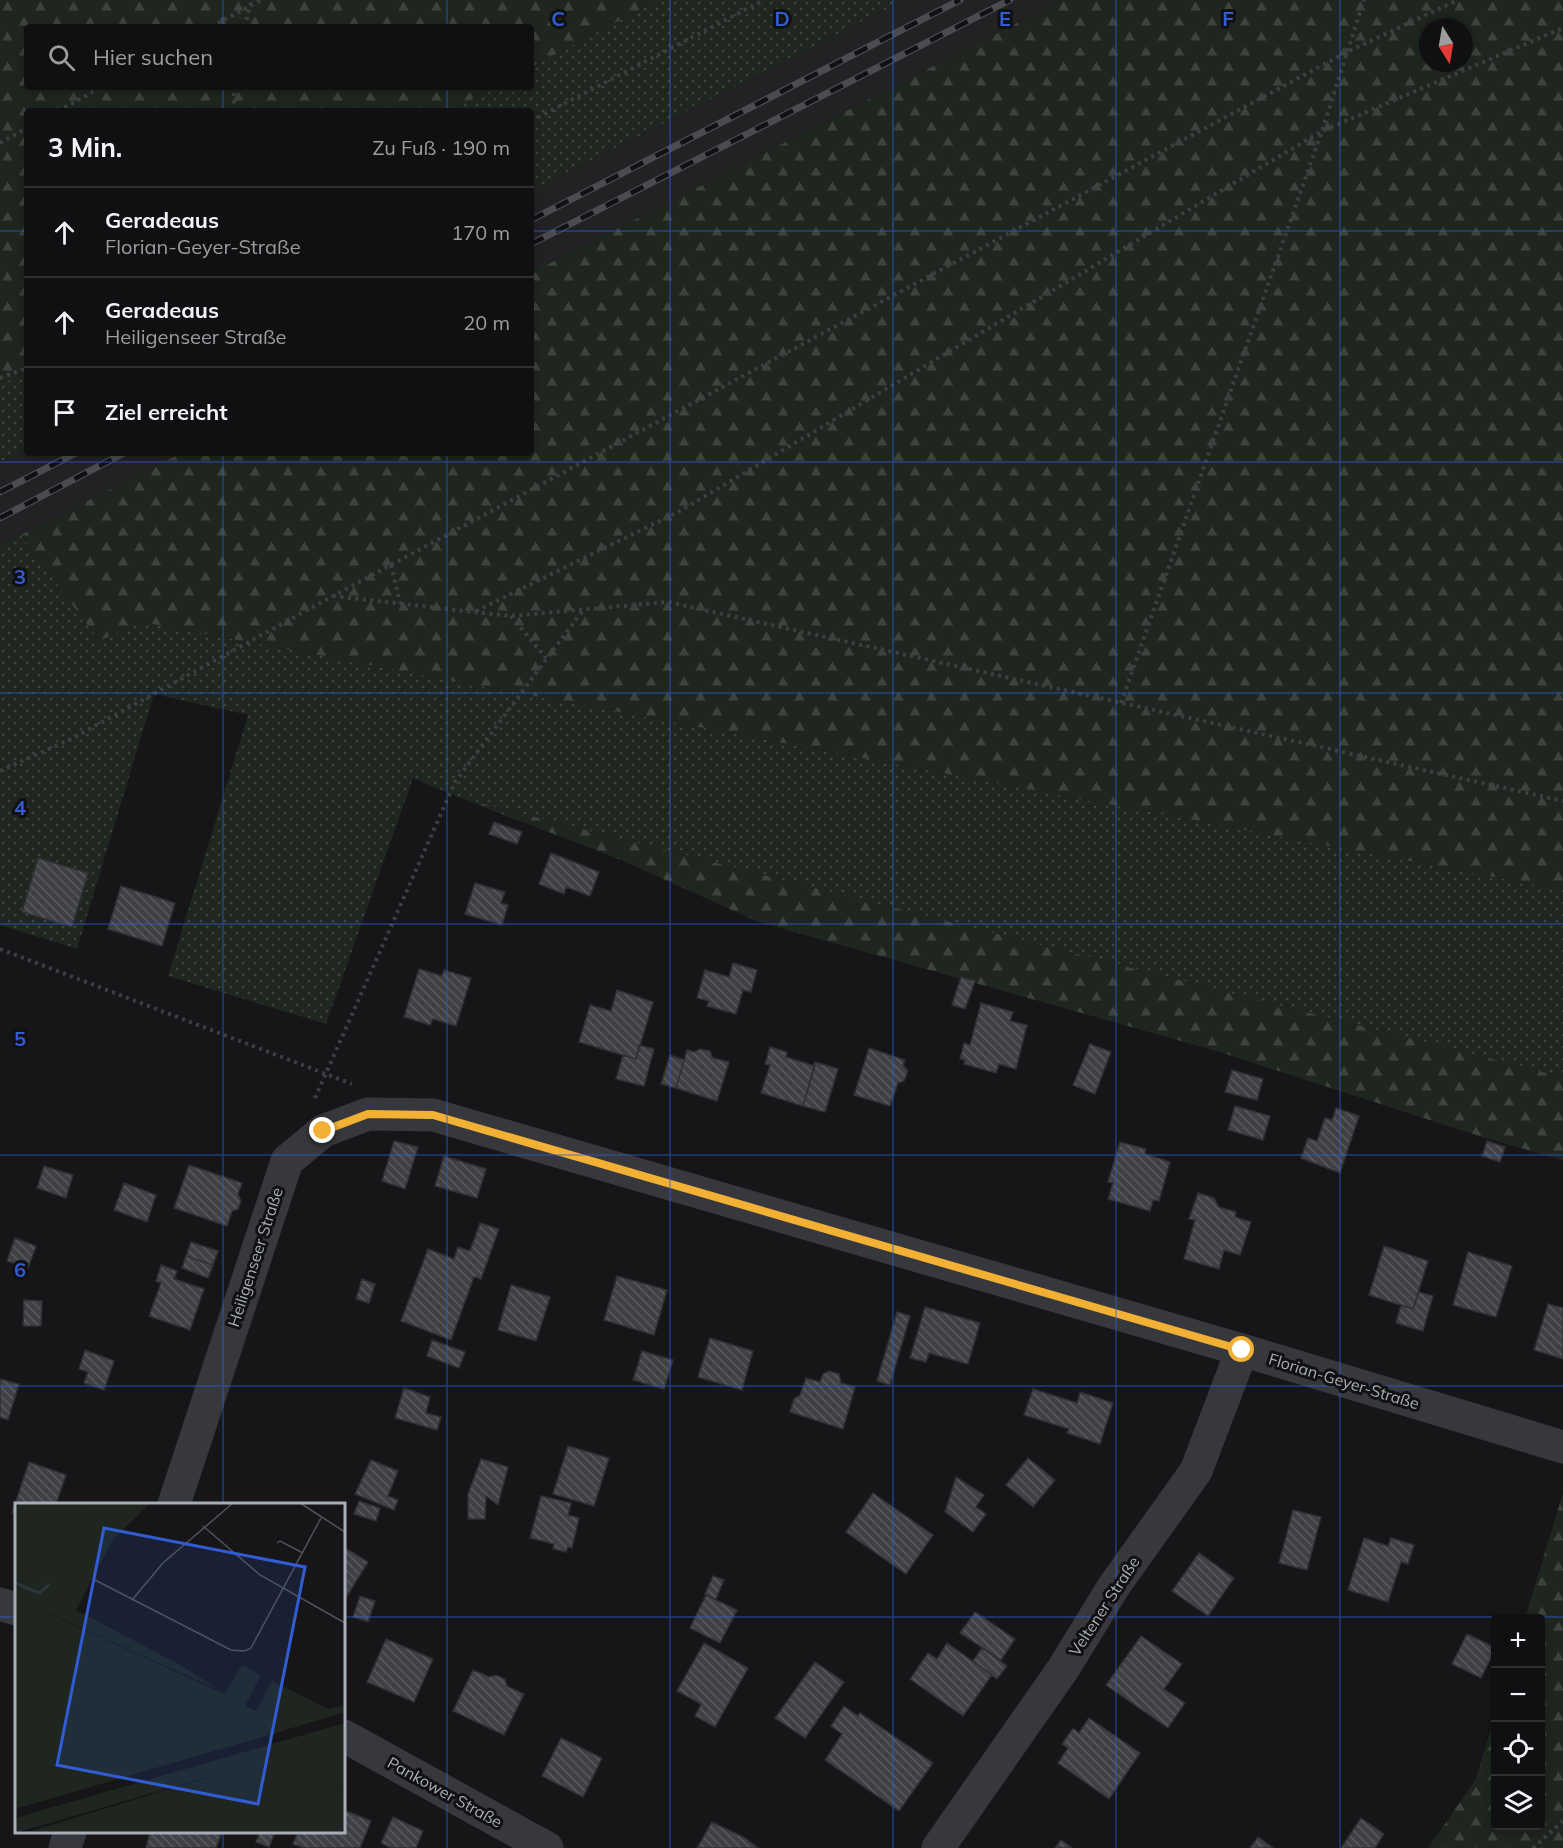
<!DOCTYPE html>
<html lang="de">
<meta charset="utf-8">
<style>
body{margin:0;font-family:Mulish,sans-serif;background:#1e1e20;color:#f1f3f6}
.controls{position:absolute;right:18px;bottom:18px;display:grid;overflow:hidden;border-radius:6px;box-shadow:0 3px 9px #0003}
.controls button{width:54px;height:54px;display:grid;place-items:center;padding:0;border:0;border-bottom:2px solid #303032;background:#101012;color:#f1f3f6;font:30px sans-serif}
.compass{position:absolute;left:1419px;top:18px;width:54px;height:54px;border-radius:50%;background:#101012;box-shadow:0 3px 9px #0003;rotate:169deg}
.stop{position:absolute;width:18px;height:18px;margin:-14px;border:4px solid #f2b134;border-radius:50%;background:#fff}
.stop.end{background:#f2b134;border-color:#fff;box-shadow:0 2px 6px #0008}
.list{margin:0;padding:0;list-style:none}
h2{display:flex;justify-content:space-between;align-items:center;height:78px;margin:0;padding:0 24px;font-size:26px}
h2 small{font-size:20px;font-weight:400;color:#9c9d9f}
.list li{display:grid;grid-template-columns:39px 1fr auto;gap:18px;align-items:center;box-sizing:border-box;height:90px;padding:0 24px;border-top:2px solid #303032}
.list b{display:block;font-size:22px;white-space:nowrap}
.list p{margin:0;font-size:20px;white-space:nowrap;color:#9c9d9f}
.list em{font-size:20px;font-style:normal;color:#9c9d9f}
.icon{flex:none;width:33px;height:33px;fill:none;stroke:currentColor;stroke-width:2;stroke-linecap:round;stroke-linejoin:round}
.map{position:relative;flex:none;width:1563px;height:1848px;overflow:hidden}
.search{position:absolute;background:#101012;box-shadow:0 3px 9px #0003;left:24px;top:24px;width:510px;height:66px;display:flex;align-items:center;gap:15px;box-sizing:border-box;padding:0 21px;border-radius:6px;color:#9c9d9f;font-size:22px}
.panel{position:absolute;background:#101012;box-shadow:0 3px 9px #0003;left:24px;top:108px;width:510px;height:348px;border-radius:6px}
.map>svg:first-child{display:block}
.built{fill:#222225}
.grass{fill:url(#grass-dots)}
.forest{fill:url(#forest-firs);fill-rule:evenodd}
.building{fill:url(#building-back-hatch);stroke:#303034;stroke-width:1.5}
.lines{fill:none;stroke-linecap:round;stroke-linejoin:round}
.path{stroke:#3d3f44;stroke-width:4;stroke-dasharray:3 4.5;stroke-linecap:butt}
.street{stroke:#37383d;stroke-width:33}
.rail-casing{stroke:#4a4c52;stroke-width:7}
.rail{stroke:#111113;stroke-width:4.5;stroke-dasharray:14;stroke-linecap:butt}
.route{stroke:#f2b134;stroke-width:8}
.grid{fill:none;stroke:#325cd3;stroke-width:1.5;stroke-opacity:0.55}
.labels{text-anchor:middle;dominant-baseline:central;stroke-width:6;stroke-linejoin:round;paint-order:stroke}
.street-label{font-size:16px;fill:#a8adb8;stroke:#111113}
.inset-river{fill:none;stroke:#2c353c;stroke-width:3}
.inset-road{fill:none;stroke:#505258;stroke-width:1.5}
.view{fill:#325cd3;fill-opacity:0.15;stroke:#325cd3;stroke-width:3}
.inset-edge{fill:none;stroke:#a8adb8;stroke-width:3}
.grid-label{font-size:20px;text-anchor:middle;font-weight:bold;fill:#325cd3;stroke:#111113;stroke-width:6;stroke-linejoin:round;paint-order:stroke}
</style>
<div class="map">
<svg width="1563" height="1848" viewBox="0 0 1563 1848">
<defs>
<pattern id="grass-dots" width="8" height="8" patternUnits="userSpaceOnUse" patternTransform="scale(1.5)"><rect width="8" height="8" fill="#1e261f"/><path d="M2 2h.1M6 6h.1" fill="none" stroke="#3c433d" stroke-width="1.8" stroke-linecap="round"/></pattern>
<pattern id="forest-firs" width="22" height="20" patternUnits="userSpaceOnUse" patternTransform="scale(1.5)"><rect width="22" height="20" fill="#1e261f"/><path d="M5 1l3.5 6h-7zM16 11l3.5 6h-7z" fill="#3c433d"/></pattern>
<pattern id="building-back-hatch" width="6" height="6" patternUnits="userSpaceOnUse" patternTransform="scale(1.5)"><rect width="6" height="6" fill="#404145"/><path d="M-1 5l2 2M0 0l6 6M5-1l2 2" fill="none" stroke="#595a5e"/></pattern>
</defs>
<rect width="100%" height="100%" fill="#161618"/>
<path class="built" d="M904,0H1062L531,273V191Z
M27,448V453H181L0,546V462Z"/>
<path class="grass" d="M658,0H904L531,191V111H448L493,87H531V67Z
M27,366V448L0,462V388Z
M21,535L99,641L142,622L1563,890V1077L460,798L413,778L326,1024L168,976L248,715L154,694L77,949L0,925V546Z"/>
<path class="forest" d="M0,0H658L531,67V27H27V87H493L448,111H27V366L0,388Z
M1062,0H1563V890L142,622L99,641L21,535L181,453H531V273ZM1428,27H1464V63H1428Z
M460,798L1563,1077V1160L1482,1137L1223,1053L756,921L619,859Z
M1563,1493V1848H1428L1476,1779L1495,1715L1496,1826H1540V1618H1525Z"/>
<path class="building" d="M494,822L522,832L517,844L489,834Z
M551,853L599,872L590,896L566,887L564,894L539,884Z
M38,858L88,873L72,927L22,912Z
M475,883L505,892L501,903L508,905L502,925L465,914Z
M121,886L175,903L162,946L108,929Z
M733,963L757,970L751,992L743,990L736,1014L707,1006L709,1001L697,998L705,970L729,977Z
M419,969L442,976L444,970L471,978L456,1026L433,1019L430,1025L404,1017Z
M961,977L975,981L965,1009L952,1005Z
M617,990L653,1002L636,1059L579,1042L590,1005L611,1011Z
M981,1003L1013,1012L1010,1021L1027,1025L1016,1069L999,1064L996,1073L964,1064L965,1060L960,1059L964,1043L970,1045Z
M1090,1044L1111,1052L1095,1094L1073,1085Z
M639,1045L654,1049L644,1086L616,1079L623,1055L636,1059Z
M770,1047L787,1052L786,1057L815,1066L803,1106L761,1093L770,1065L765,1064Z
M869,1048L905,1060L903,1065L908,1071L904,1081L898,1083L890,1106L854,1095Z
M700,1049L710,1051L713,1058L729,1062L717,1101L676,1088L687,1050L694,1052Z
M670,1055L684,1060L676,1088L661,1084Z
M815,1062L838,1069L825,1112L803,1106Z
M1232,1070L1263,1079L1257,1100L1225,1092Z
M1235,1106L1270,1116L1263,1140L1228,1130Z
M1336,1108L1359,1116L1340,1173L1301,1158L1308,1138L1317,1141L1325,1118L1332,1120Z
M394,1141L418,1147L405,1189L382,1181Z
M1487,1141L1505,1147L1500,1162L1482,1156Z
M1120,1142L1146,1149L1145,1154L1170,1162L1159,1201L1153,1200L1150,1211L1108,1199L1113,1183L1108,1182Z
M444,1156L486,1169L477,1198L435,1186Z
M189,1165L242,1183L238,1194L241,1201L238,1209L232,1211L227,1226L174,1208Z
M44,1166L73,1175L66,1198L37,1188Z
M124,1183L156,1195L147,1222L114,1210Z
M1198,1193L1214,1198L1219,1207L1236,1212L1235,1217L1251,1222L1240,1255L1224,1250L1219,1269L1184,1259L1195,1220L1189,1219Z
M480,1223L499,1229L481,1279L474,1277L451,1340L401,1321L428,1249L454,1259L458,1247L470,1251Z
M15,1238L36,1246L28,1268L7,1261Z
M191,1242L218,1251L213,1265L186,1256Z
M1384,1246L1428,1261L1413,1309L1369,1295Z
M1468,1252L1512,1266L1496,1317L1453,1305Z
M186,1256L213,1265L208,1278L182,1268Z
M161,1265L177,1271L174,1279L204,1289L190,1330L149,1316L161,1283L156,1281Z
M617,1276L667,1290L654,1335L604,1320Z
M362,1279L375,1284L369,1303L356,1299Z
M511,1285L550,1297L536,1341L498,1330Z
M1419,1292L1433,1296L1423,1331L1396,1323L1401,1305L1413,1309Z
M24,1300L42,1301L41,1326H23Z
M1548,1304L1563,1308V1359L1534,1350Z
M925,1307L980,1323L968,1364L929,1353L926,1362L910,1358Z
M897,1312L910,1316L890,1385L877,1381Z
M710,1338L753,1351L742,1390L698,1377Z
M432,1340L465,1352L459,1368L427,1356Z
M85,1350L114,1361L104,1390L84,1383L88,1372L79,1369Z
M642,1351L673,1360L664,1389L633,1380Z
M829,1371L839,1374L841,1383L855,1387L843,1429L790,1412L794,1399L800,1395L806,1378L820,1382L823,1374Z
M0,1379L19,1384L8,1420L0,1417Z
M404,1388L430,1397L426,1413L441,1417L437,1430L395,1418Z
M1033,1389L1077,1403L1080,1392L1113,1403L1100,1444L1067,1433L1069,1429L1024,1415Z
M568,1446L609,1458L594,1506L553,1494Z
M1028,1458L1055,1480L1033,1507L1006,1485Z
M481,1459L508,1467L498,1505L486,1496L485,1519H468V1494Z
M371,1460L398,1471L388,1496L398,1500L394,1510L355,1494Z
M29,1462L66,1475L56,1504H16V1514L12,1513Z
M956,1477L984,1495L976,1507L986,1514L973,1532L945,1512Z
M873,1493L933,1535L906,1574L846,1532Z
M541,1496L571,1503L568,1515L579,1518L572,1548L568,1547L566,1552L553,1549L554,1544L530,1538Z
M359,1501L380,1508L376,1521L354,1514Z
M1293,1510L1321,1517L1307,1570L1279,1563Z
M1364,1538L1388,1546L1391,1538L1414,1545L1408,1564L1401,1562L1388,1602L1348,1590Z
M344,1547L368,1562L344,1601Z
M1199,1553L1234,1578L1208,1616L1172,1591Z
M713,1576L724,1580L716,1599L705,1594Z
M706,1595L737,1610L720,1643L690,1628Z
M360,1596L375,1601L368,1622L353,1617Z
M975,1612L1015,1639L1001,1660L960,1633Z
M1467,1634L1496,1648L1481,1678L1452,1664Z
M1141,1636L1182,1664L1164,1689L1185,1703L1168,1728L1106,1685Z
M386,1639L433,1659L414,1702L367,1682Z
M704,1643L748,1668L715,1727L695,1716L701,1704L677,1691Z
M947,1643L992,1675L963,1716L910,1679L928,1653L937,1659Z
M982,1648L1007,1666L997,1679L973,1661Z
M815,1662L844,1682L805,1738L775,1718Z
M473,1670L489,1677L496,1675L505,1679L507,1686L524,1694L504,1735L453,1711Z
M844,1706L858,1716L860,1713L933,1763L899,1811L825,1760L842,1734L831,1726Z
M1089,1718L1140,1753L1109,1799L1058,1763L1068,1748L1062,1744L1073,1728L1079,1733Z
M561,1738L602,1758L583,1797L542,1776Z
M344,1810L371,1821L360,1848H304L293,1844L298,1832H344Z
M393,1817L423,1831L416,1848H391L381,1843Z
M1361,1818L1384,1834L1375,1848H1341Z
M712,1822L745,1838L758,1848H697Z
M150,1832H222L216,1848H146Z
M260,1832L274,1835L269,1847L256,1842Z
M1258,1837L1273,1848H1250Z
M1061,1840L1072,1848H1055Z"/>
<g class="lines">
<path class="path" d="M211,27L261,0
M244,27L252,0
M58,111L102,87
M234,111V87
M531,121L764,0
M0,143L27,128
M0,378L27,368
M391,565L400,603
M333,596L510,616L668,602L1563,801
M476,611L680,511L1322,131L1563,28
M511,616L546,658
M1121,703L1322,131L1364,0
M0,771L71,739L333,596L1347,52L1458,0
M0,949L352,1084
M315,1098L455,782L583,610
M1533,1848L1563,1821"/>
<path class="street" d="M174,1504L287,1161L323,1131L368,1114L433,1115L1242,1350L1563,1447
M0,1604L16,1609
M344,1736L547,1848
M65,1848L70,1832
M938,1848L1063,1669L1114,1586L1196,1471L1242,1350"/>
<g class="rail-casing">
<path id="rail" d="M531,220L960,0
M531,244L1010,0
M0,492L76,453
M0,518L124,453"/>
</g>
<use href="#rail" class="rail"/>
</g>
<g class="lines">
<path class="route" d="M323,1131L368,1114L433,1115L1242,1350"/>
</g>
<path class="grid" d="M223,0V27M447,0V27M670,0V1848M893,0V1848M1116,0V1848M1340,0V1848M223,87V111M447,87V111M0,231H27M531,231H1563M223,453V1504M447,453V1848M0,462H1563M0,693H1563M0,924H1563M0,1155H1563M0,1386H1563M0,1617H16M344,1617H1563M223,1832V1848"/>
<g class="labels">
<g class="street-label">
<text transform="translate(255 1257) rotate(-72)">Heiligenseer Straße</text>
<text transform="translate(1344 1381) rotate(17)">Florian-Geyer-Straße</text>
<text transform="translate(1104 1606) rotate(-57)">Veltener Straße</text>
<text transform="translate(445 1792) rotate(29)">Pankower Straße</text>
</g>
</g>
<g transform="translate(15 1503)">
<rect width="330" height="330" fill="#161618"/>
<path d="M0,95L209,191L227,162L246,172L230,203L241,208L257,178L313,206L330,202V209L254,232L247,217L241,218L0,122ZM330,220V289L263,247L231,263L0,330V315Z" fill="#1e261f"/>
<path d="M0,0H31L0,26ZM77,0H136L98,36L61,107L169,164L204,187L0,95V39L6,44L25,40ZM0,122L241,218L247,216L254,232L0,306ZM263,247L330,289V330H10L231,263Z" fill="#1e261f"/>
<path d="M31,0H77L25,40L6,44L0,39L1,24Z" fill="#1e261f"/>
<path class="inset-river" d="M0,80L24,90L35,81"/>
<path class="inset-road" d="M285,0L330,29M188,23L245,72L330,120M262,40L265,38L288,50M78,76L216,147L230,148L236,145L306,15M117,97L148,60L218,0"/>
<path class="view" d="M89,25L290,64L243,301L42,262Z"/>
<rect width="330" height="330" class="inset-edge"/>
</g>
<g class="grid-label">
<text x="558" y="26">C</text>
<text x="782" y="26">D</text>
<text x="1005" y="26">E</text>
<text x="1228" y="26">F</text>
<text x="20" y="584">3</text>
<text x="20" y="815">4</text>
<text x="20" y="1046">5</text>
<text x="20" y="1277">6</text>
</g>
</svg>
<div class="controls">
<button>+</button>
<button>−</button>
<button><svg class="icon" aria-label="locate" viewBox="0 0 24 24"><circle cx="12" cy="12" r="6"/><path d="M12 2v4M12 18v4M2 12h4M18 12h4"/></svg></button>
<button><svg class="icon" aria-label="layers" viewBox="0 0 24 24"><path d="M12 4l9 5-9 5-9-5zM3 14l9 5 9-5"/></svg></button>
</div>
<svg class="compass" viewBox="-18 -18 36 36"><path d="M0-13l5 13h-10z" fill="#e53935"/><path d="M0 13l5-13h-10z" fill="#9c9d9f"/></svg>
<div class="stop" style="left:1242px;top:1350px"></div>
<div class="stop end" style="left:323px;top:1131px"></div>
<div class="search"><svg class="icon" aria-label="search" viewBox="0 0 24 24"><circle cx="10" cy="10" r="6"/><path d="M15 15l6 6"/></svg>Hier suchen</div>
<section class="panel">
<h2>3 Min.<small>Zu Fuß · 190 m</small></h2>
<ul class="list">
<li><svg class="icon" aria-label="ahead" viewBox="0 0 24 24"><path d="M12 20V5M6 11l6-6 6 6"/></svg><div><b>Geradeaus</b><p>Florian-Geyer-Straße</p></div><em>170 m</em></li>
<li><svg class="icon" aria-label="ahead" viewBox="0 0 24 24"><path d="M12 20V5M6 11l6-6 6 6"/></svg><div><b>Geradeaus</b><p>Heiligenseer Straße</p></div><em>20 m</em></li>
<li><svg class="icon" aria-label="arrive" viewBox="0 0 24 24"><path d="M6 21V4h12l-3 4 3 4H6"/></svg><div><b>Ziel erreicht</b></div></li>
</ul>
</section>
</div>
